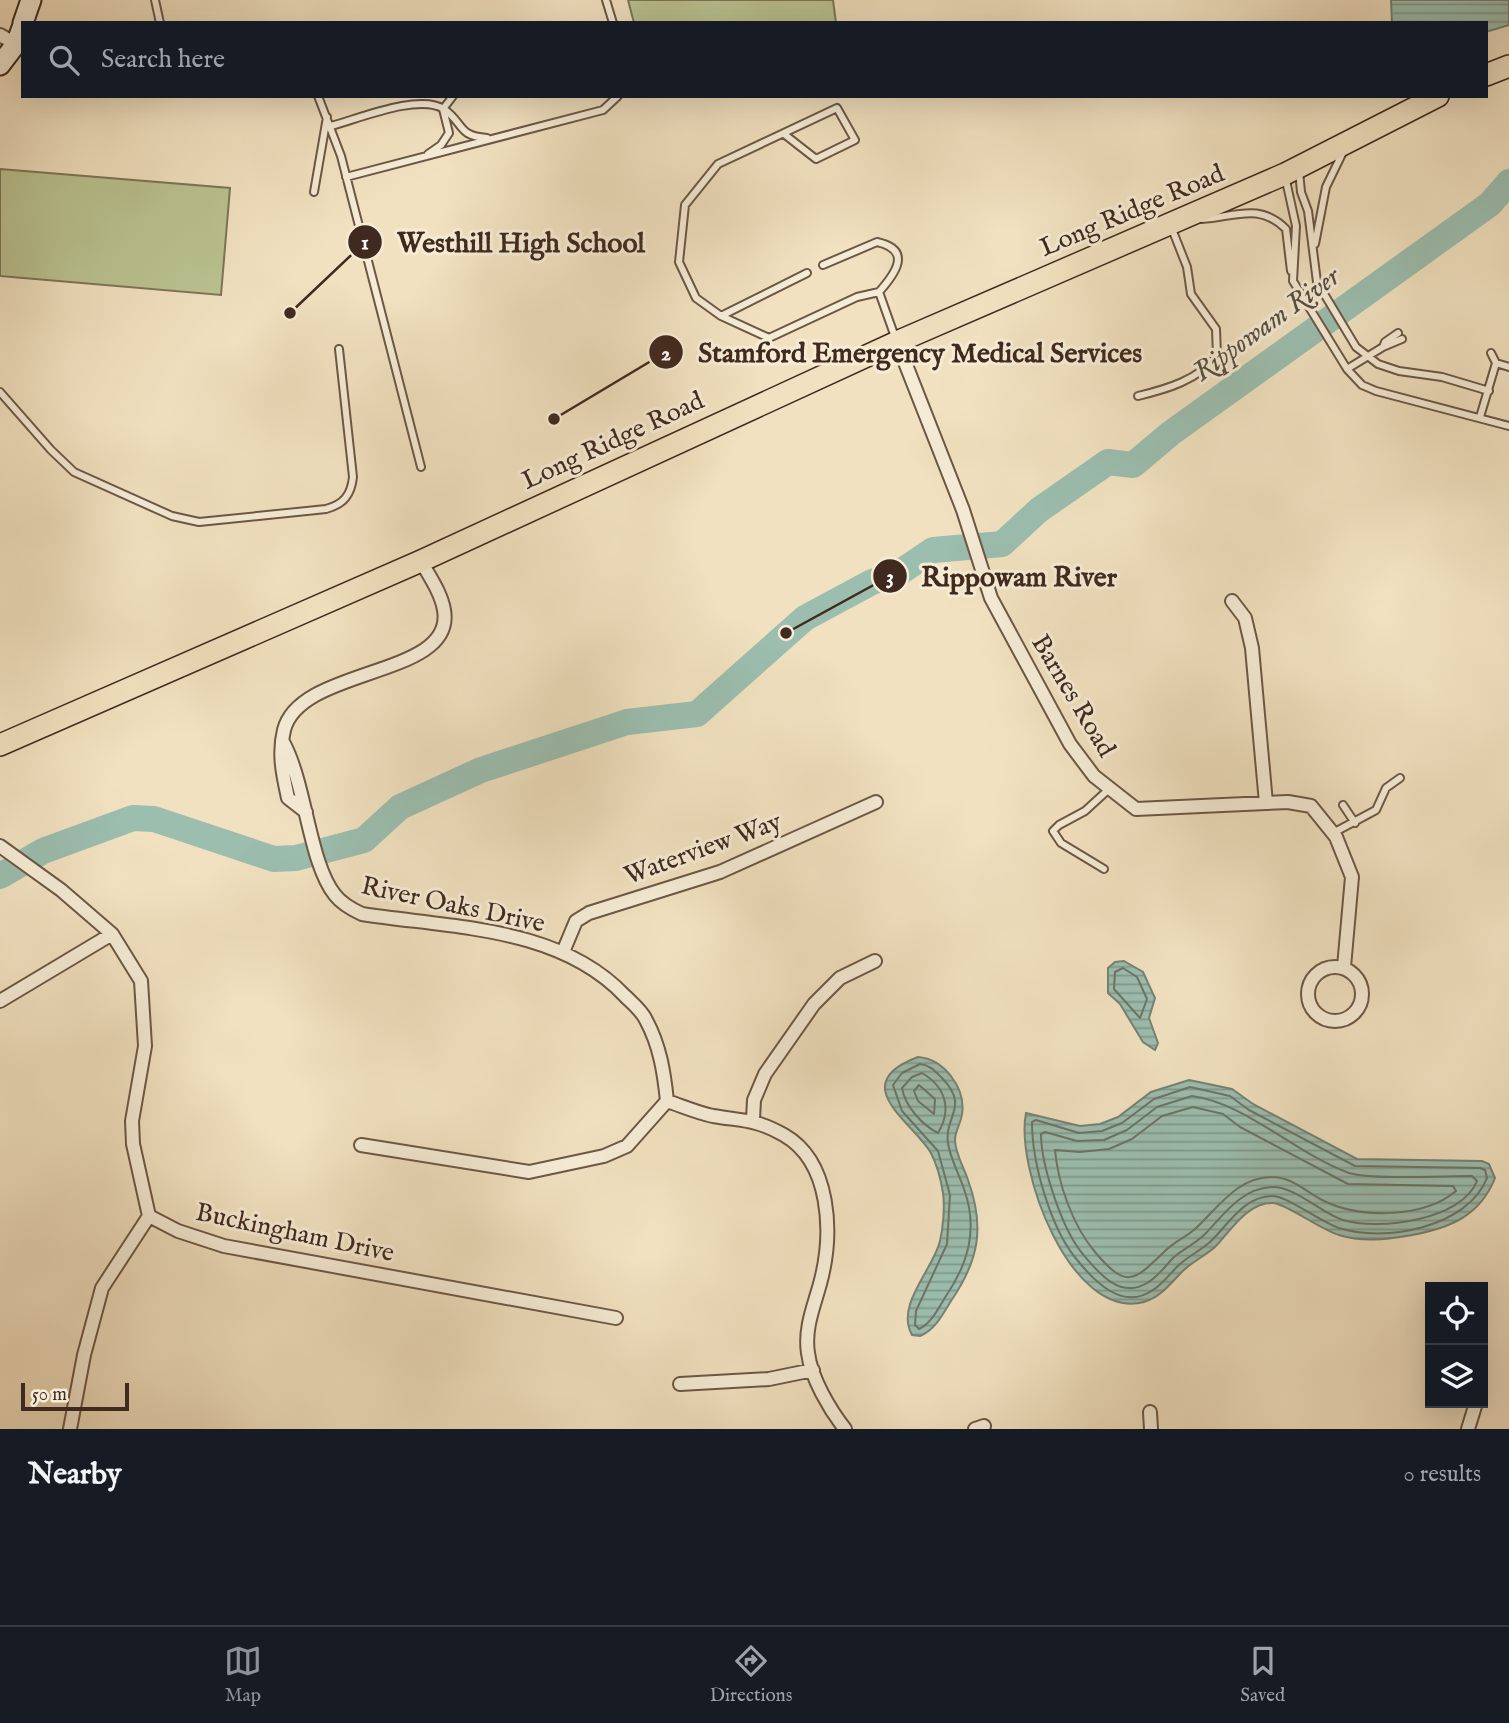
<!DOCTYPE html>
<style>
body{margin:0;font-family:"IM FELL English",serif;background:#20242c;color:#f1f3f6}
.controls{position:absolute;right:21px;bottom:21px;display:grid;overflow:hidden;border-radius:0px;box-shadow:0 7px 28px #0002}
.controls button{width:63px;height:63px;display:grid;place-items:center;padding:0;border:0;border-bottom:2px solid #363941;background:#171b24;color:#f1f3f6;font:35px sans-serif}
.scale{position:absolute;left:21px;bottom:18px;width:108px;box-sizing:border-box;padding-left:7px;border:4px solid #40291e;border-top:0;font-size:19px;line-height:24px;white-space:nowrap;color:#40291e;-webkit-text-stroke:5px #f6ecd6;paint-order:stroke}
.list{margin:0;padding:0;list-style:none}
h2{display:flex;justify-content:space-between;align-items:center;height:91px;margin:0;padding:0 28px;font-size:30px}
h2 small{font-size:23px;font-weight:400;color:#9ea1a6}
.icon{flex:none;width:38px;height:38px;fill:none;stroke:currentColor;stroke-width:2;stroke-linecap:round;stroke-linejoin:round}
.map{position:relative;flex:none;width:1509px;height:1429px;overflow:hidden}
.search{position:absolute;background:#171b24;box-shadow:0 7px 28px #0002;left:21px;right:21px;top:21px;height:77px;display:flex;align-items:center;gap:18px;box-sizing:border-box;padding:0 24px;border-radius:0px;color:#9ea1a6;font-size:26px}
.sheet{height:196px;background:#171b24}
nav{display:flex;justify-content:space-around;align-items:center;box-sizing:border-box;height:98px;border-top:2px solid #363941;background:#171b24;font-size:19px;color:#9ea1a6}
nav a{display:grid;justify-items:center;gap:4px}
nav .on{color:#8c9099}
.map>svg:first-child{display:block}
.pitch{fill:#bac392;stroke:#7d7658;stroke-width:2}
.water{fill:url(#water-rules);stroke:#778275;stroke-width:2}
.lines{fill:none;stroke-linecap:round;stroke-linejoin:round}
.shore{stroke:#6e7466;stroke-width:2}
.river{stroke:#9bbeaf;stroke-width:26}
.lane-casing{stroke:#6c5746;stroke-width:10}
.street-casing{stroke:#6c5746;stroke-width:16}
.secondary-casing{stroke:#40291e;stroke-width:23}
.primary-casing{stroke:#40291e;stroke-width:24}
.lane{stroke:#f6ecd6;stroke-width:6}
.street{stroke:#f6ecd6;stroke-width:12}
.secondary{stroke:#f6ecd6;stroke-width:19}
.primary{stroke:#f1e1c0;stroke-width:21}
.labels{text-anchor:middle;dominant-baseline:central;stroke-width:6;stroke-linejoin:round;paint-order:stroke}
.street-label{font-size:26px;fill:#40291e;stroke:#f6ecd6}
.water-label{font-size:28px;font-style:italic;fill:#574e42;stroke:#f6ecd6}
.leader{fill:none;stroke:#40291e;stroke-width:2.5}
.callout-dot{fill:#40291e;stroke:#f6ecd6;stroke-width:2.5}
.mark-label{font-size:21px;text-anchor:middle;font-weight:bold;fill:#fff}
.callout-label{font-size:28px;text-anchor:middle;font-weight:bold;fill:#40291e;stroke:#f6ecd6;stroke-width:6;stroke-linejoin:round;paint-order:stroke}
</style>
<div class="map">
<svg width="1509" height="1429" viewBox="0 0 1509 1429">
<defs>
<pattern id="water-rules" width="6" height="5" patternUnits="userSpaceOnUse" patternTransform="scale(1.75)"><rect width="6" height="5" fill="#9bbeaf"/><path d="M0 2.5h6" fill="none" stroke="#809a8e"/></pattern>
</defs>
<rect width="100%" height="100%" fill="#f1e1c0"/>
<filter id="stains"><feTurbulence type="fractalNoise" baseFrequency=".00286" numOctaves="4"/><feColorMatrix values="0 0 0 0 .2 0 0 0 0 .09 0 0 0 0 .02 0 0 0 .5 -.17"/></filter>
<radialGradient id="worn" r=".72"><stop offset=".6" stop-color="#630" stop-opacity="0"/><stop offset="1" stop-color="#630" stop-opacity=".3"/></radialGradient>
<path class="pitch" d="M628,0H833L836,23H634Z
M0,169L230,188L221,295L0,276Z"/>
<path class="water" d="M1391,0H1509V25L1486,32V23H1392Z
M1124,961L1143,972L1155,998L1149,1018L1158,1043L1155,1050L1143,1042L1120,1004L1108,993V968L1115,962Z
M918,1057C944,1059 966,1088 962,1114C961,1123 955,1131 955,1140C955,1153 964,1168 968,1180C985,1227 979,1260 951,1301C943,1314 935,1330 920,1336L912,1335C895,1305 933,1270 940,1241C943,1228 945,1207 943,1193C941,1180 937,1165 931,1153C913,1122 845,1084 918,1057Z
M1189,1080L1232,1089L1253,1104L1357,1159L1482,1161L1489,1164L1495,1178C1480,1216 1450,1228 1412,1235C1387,1239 1365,1243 1339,1235C1321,1230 1285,1203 1273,1203C1247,1202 1230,1232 1215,1247C1206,1255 1194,1261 1185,1269C1172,1281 1162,1297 1144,1302C1070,1321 1015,1168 1026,1113L1080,1126L1100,1124L1118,1117L1151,1092Z"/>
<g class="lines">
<path class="shore" d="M1123,968L1137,977L1147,999L1140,1018L1114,989L1115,972Z
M920,1064C930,1065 935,1071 942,1078C970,1107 944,1116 948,1143C950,1158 959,1174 964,1189C978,1228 969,1262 946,1296C939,1307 931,1324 919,1329L915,1325L916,1311L947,1244L950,1195L938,1151L902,1111L893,1085L902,1073Z
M922,1073C946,1087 952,1110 938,1133C922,1125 905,1106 902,1088L912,1077Z
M919,1085L935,1099L934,1114L918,1101L914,1091Z
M1190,1087L1230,1096L1249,1110L1355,1166L1480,1168L1485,1170L1487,1178C1468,1227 1385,1243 1339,1228C1320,1222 1288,1196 1272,1196C1244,1196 1227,1226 1210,1242C1201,1250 1189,1256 1180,1264C1171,1272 1164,1283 1153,1290C1123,1311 1095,1282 1078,1261C1051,1230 1032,1164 1032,1122L1036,1120L1079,1133L1102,1131L1122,1123L1154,1099Z
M1192,1096C1246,1103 1296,1154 1349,1173C1371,1180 1444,1176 1472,1176L1477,1181C1462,1220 1379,1231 1343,1220C1320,1213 1296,1186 1271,1187C1240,1189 1223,1216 1204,1235C1195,1244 1183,1249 1174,1257C1165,1266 1158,1277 1147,1283C1119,1300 1097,1271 1082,1253C1062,1229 1041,1165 1041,1134L1045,1132L1077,1141L1104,1140L1127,1130L1157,1107Z
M1193,1107L1223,1114L1240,1127L1348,1184L1453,1186L1456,1191C1424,1218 1361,1219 1324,1201C1307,1193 1293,1177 1272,1177C1237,1177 1218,1208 1195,1229C1186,1237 1174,1242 1165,1251C1134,1281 1127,1290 1095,1252C1073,1226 1058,1184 1055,1150L1080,1152L1109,1149L1132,1139L1162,1116Z"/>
<path class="river" d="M0,876L43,851L133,818L154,819L274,859L296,858L364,840L400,807L481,770L627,722L697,714L805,618L872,582L899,573L933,550L1002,544L1039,510L1108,462L1133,465L1171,433L1490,204L1509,182"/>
<g class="lane-casing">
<path id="lane" d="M155,0L160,23
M606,0L613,23
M318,96L341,156L421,467
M331,126C358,119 419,93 444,109C464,123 457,136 487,138
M784,134L816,159L855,140L837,108L718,164L685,205L679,262L696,298L721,316L769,338L857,297L879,292L895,337
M428,154L441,145L449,133L443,109L453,96
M1299,171L1301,192L1308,211L1317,282L1356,347L1378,364L1399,371L1442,377L1489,391
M1285,176L1296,226L1293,281L1347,369L1362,385L1376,391L1509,426
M346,177L603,110L618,96
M314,192L327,117
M1202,219C1235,217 1259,202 1286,229L1291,271
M1315,244L1326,187L1343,152
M823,265L877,242C913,250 895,274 879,292
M721,316L807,273
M1398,333L1385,342L1383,347L1402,339
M1496,363L1509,367
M1347,369L1383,347
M0,392L51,450L74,472L172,516L199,522L326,509C344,504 351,495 353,477L339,349
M1138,396C1167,389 1198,380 1217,356L1216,329L1191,294L1187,267L1172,229
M1480,417L1496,363L1491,353
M1343,805L1355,823
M1333,833L1376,810L1386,788L1400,778
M1104,869L1061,843L1053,831L1059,825L1085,811L1109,789"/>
</g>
<g class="street-casing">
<path id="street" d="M0,35L16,44
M897,342L963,510L991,598L1070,744L1094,776L1136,809L1288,802L1311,806L1336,837L1352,877L1344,967
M1232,601L1245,618L1252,648L1266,803
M283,742C306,784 309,863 335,895C342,904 351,909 362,914C451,928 559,926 625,996C632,1003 642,1011 646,1020C660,1046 664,1072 667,1101C682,1106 698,1113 713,1116C743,1121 756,1119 784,1135C831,1162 833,1233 821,1280C815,1304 804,1327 808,1353C811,1378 830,1410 845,1429
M306,812L288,798C283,775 278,754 284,730C300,666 456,678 444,610C441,592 429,576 421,561
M0,846L61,890L112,934L141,981L145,1046L132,1121L133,1144L149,1216L178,1231L224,1246L616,1318
M563,952L576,921L589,913L720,872L876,802
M1308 994a27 27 0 1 1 54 0a27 27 0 1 1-54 0Z
M0,1001L112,934
M753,1119L754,1100L765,1074L814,1004L840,978L875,961
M361,1145L529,1172L604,1156L627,1146L667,1101
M680,1384L769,1379L813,1370
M1150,1412L1151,1429
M70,1429L84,1355L102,1288L149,1216
M975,1429L984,1426
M1468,1429L1476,1403"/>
</g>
<g class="secondary-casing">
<path id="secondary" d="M23,23L31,0
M0,65L16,44L23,25"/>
</g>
<g class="primary-casing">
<path id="primary" d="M1486,75L1509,66
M0,745L421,561L897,342L1285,174L1438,96"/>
</g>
<use href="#lane" class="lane"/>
<use href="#street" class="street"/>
<use href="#secondary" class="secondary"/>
<use href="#primary" class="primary"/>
</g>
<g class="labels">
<g class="street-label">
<text transform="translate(1132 211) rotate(-23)">Long Ridge Road</text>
<text transform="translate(613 441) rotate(-25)">Long Ridge Road</text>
<text transform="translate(1073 696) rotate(59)">Barnes Road</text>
<text transform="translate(703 849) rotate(-20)">Waterview Way</text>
<text transform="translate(453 905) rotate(12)">River Oaks Drive</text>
<text transform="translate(295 1233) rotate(12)">Buckingham Drive</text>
</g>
<g class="water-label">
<text transform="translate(1267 325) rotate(-36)">Rippowam River</text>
</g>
</g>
<path class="leader" d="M290 313L365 242M554 419L666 352M786 633L890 576"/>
<g class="callout-dot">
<circle cx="290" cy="313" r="7"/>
<circle cx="554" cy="419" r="7"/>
<circle cx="786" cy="633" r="7"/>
<circle cx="365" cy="242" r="18"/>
<circle cx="666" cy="352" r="18"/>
<circle cx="890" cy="576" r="18"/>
</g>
<g class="mark-label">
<text x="365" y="249">1</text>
<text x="666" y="360">2</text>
<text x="890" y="583">3</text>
</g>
<g class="callout-label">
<text x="521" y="252">Westhill High School</text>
<text x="920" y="362">Stamford Emergency Medical Services</text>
<text x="1019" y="586">Rippowam River</text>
</g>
<rect width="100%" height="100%" filter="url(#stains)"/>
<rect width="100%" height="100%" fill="url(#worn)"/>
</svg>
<div class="controls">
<button><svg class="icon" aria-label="locate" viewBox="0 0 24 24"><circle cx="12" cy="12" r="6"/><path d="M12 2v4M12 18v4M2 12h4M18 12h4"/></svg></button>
<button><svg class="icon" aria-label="layers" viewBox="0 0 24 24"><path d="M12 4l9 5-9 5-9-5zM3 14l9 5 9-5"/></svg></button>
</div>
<div class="scale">50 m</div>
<div class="search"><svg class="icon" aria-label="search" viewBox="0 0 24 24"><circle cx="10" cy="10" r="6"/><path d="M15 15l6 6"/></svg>Search here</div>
</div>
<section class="sheet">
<h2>Nearby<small>0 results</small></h2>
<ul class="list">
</ul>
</section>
<nav>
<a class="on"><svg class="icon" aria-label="map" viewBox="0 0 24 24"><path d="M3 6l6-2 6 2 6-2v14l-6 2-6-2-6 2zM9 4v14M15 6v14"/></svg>Map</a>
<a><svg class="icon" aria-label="directions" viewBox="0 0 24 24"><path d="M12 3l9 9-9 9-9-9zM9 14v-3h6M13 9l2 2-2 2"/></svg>Directions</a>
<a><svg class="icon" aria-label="saved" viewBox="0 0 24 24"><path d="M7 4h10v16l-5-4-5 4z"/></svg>Saved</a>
</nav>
